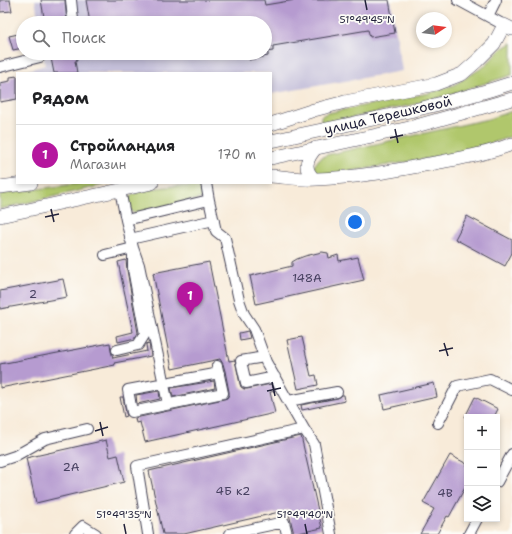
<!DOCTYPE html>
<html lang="ru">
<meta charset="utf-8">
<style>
body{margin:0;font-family:"Shantell Sans",sans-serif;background:#f6f6f6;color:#202124}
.controls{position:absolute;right:12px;bottom:12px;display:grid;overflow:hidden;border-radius:0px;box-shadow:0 2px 6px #0003}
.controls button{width:36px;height:36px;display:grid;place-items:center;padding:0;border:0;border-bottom:1px solid #e0e0e0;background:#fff;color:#202124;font:20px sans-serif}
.compass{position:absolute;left:416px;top:12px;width:36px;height:36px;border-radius:50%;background:#fff;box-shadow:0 2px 6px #0003;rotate:77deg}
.you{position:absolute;left:355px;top:222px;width:14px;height:14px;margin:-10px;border:3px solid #fff;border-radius:50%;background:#1a73e8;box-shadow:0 0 0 6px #1a73e833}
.badge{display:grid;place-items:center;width:26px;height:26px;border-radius:50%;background:#b5179e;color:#fff;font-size:13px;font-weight:700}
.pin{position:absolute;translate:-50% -33px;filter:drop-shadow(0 1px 2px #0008)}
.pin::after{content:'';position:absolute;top:21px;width:14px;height:12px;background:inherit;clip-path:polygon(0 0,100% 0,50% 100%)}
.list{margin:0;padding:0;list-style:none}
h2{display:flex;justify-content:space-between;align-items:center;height:52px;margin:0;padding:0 16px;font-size:17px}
h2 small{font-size:13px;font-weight:400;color:#757577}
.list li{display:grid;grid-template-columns:26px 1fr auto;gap:12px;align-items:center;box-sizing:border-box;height:60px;padding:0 16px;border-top:1px solid #e0e0e0}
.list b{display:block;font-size:15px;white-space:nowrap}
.list p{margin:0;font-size:13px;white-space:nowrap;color:#757577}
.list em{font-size:13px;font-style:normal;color:#757577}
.icon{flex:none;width:22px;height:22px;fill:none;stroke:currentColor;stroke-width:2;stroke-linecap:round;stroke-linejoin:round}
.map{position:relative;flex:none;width:512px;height:534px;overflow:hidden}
.search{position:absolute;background:#fff;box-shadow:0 2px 6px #0003;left:16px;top:16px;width:256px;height:44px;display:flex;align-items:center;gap:10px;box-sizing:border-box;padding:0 14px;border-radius:22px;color:#757577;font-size:15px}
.panel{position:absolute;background:#fff;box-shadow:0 2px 6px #0003;left:16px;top:72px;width:256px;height:112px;border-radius:0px}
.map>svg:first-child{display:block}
.industrial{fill:#c5c0da}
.green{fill:#b0c76c;stroke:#697454}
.building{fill:#b69bd0}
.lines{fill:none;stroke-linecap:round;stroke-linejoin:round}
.minor-casing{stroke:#424053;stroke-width:12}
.major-casing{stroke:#424053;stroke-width:14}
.minor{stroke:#fff;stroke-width:10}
.major{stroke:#fff;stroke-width:13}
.ticks{fill:none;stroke:#22223b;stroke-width:1.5}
.labels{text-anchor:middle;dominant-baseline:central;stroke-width:3.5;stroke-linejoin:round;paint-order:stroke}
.number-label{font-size:12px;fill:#474060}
.street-label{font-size:14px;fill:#22223b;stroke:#fdfcf7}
.ticks-label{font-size:10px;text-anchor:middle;fill:#22223b;stroke:#fdfcf7;stroke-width:3.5;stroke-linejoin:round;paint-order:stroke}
</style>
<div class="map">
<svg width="512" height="534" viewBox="0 0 512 534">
<rect width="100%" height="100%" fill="#fdfcf7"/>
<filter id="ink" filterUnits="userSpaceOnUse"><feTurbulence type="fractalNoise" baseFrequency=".025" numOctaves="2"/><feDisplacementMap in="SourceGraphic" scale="8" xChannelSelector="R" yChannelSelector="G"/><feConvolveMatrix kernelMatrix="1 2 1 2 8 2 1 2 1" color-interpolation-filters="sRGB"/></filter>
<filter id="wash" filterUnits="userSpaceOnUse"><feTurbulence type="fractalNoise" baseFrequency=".012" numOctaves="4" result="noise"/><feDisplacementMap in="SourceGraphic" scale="16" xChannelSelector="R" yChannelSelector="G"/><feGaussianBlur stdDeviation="0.9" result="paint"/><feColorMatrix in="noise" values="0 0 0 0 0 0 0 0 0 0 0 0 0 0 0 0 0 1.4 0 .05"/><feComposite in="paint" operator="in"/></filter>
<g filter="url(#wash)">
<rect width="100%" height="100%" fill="#f8ebd9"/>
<path class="industrial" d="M35,0H391L402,71L271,94V73H29L28,70L45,65L43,53H265V23H39Z"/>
<path class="green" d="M511,43H512V75L425,102L323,124L321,121V116L327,113L429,93L454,85L485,66L501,49Z
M512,111V136L490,144L456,154L327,175L318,173L314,166L319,159L326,155L488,119Z
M82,183H112L0,209V194Z
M176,186H193L202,189L204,193L202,198L135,214L131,211C130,208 128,203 129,199C133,189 166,187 176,186Z"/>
<g id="blocks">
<path class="building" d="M0,0H10L12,11L0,12Z
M41,0H65L67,23H45Z
M86,0H264L265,5L295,0H389L395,33L370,37L368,30L273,46V51L265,52V23H90Z
M23,33V48L13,50L9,36Z
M50,53H76L77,61H75L77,73H54Z
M248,53H268V56L249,60Z
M17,76V99L0,102V83L10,81V77Z
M467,216L512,240V253L505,266L455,239Z
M322,252L328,253L329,258L338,255L339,261L358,257L364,280L256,304L250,276L292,266V262L297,259L305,256Z
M126,260L127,270L138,333L135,338L118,342L117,336L133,332L118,262Z
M209,262L229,361L235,360L240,384L241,387L244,389H247L271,384L275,391L270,392L275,413L145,442L140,422L136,423L135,418L224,399L227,398L229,395V392L225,371L223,364L220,359L172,369L153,273Z
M63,279L67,297L0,309V291Z
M248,331L250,338L240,340L239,333Z
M302,337L311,376L316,375L318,385L298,389L287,340Z
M110,343L111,351L113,358L147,351L146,345V344L149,343L151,356L114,363L115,365L0,388V364Z
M214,381L215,388L173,397L171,388Z
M434,383L437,397L384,409L381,395Z
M159,391L160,399L137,404L136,395Z
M342,395H344L345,401L302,410L301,405L338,398Z
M120,397H123L126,413L127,416L124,417Z
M475,397L498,409L494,417H465Z
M301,436L322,528L294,534L288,510L184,534H163L149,471Z
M106,440L110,457L118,455L124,482L36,503L26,458Z
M450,455L467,464V484L449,517L447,516L437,534H420L434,509L423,503Z"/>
</g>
</g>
<g filter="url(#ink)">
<use href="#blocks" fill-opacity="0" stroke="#424053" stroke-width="1"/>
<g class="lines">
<g class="minor-casing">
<path id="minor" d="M71,0L73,20
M458,0L504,25
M488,16L496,0
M0,67L40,57
M120,190L126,220L209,200L206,183
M209,200L216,231L225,238L239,300L244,314L254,329L266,362L288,401L337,392
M126,220L133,248L139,265L168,404
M130,239L214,220
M105,255L133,248V269L145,334L138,345L117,350
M264,357L241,361L246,383L275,377
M217,366L223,393L132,412L128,390L219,373
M288,401L304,429
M438,423L457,386L490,379L512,390
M0,461L15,456L45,439L87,429
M497,482L512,454
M75,534L83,526L96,534
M148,534L137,466L304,429L314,444L331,534
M229,534L284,522L287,534
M469,534L477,519"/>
</g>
<g class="major-casing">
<path id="major" d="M271,124L314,110L345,102L436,84L462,74L477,61L494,44L504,25L512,29
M271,141C351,123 433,109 512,83
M271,158L409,128L512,99
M271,176C286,177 302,180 317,179C356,178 396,170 435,163C461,158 487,154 512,144
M314,179C303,169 306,159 316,148
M0,187L31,183
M0,216L152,183"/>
</g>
<use href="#minor" class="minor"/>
<use href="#major" class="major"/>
</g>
</g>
<path class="ticks" d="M365,0L367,10M395,129L398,143M390,138L403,135M51,209L54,222M45,217L59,214M444,343L448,356M439,351L453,348M272,382L275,396M267,391L281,388M100,422L103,436M95,431L108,427M124,524L126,534M305,524L307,534"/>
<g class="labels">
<g class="number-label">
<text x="307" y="278">148А</text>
<text x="33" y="294">2</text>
<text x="71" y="467">2А</text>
<text x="233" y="491">4Б к2</text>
<text x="445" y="493">4В</text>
</g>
<g class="street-label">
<text transform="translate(388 115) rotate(-13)">улица Терешковой</text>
</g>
</g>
<g class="ticks-label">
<text x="367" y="23">51°49'45"N</text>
<text x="124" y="518">51°49'35"N</text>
<text x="305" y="518">51°49'40"N</text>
</g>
</svg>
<div class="controls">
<button>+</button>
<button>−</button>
<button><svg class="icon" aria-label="layers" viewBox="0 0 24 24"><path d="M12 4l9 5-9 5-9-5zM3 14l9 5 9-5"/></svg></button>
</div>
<svg class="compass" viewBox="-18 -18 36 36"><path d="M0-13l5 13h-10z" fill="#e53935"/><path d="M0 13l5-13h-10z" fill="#757577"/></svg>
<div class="you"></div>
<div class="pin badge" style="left:190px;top:315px">1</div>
<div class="search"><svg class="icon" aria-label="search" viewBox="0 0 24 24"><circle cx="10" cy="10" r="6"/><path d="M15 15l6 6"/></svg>Поиск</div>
<section class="panel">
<h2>Рядом<small></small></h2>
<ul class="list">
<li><span class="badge">1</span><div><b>Стройландия</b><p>Магазин</p></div><em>170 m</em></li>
</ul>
</section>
</div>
